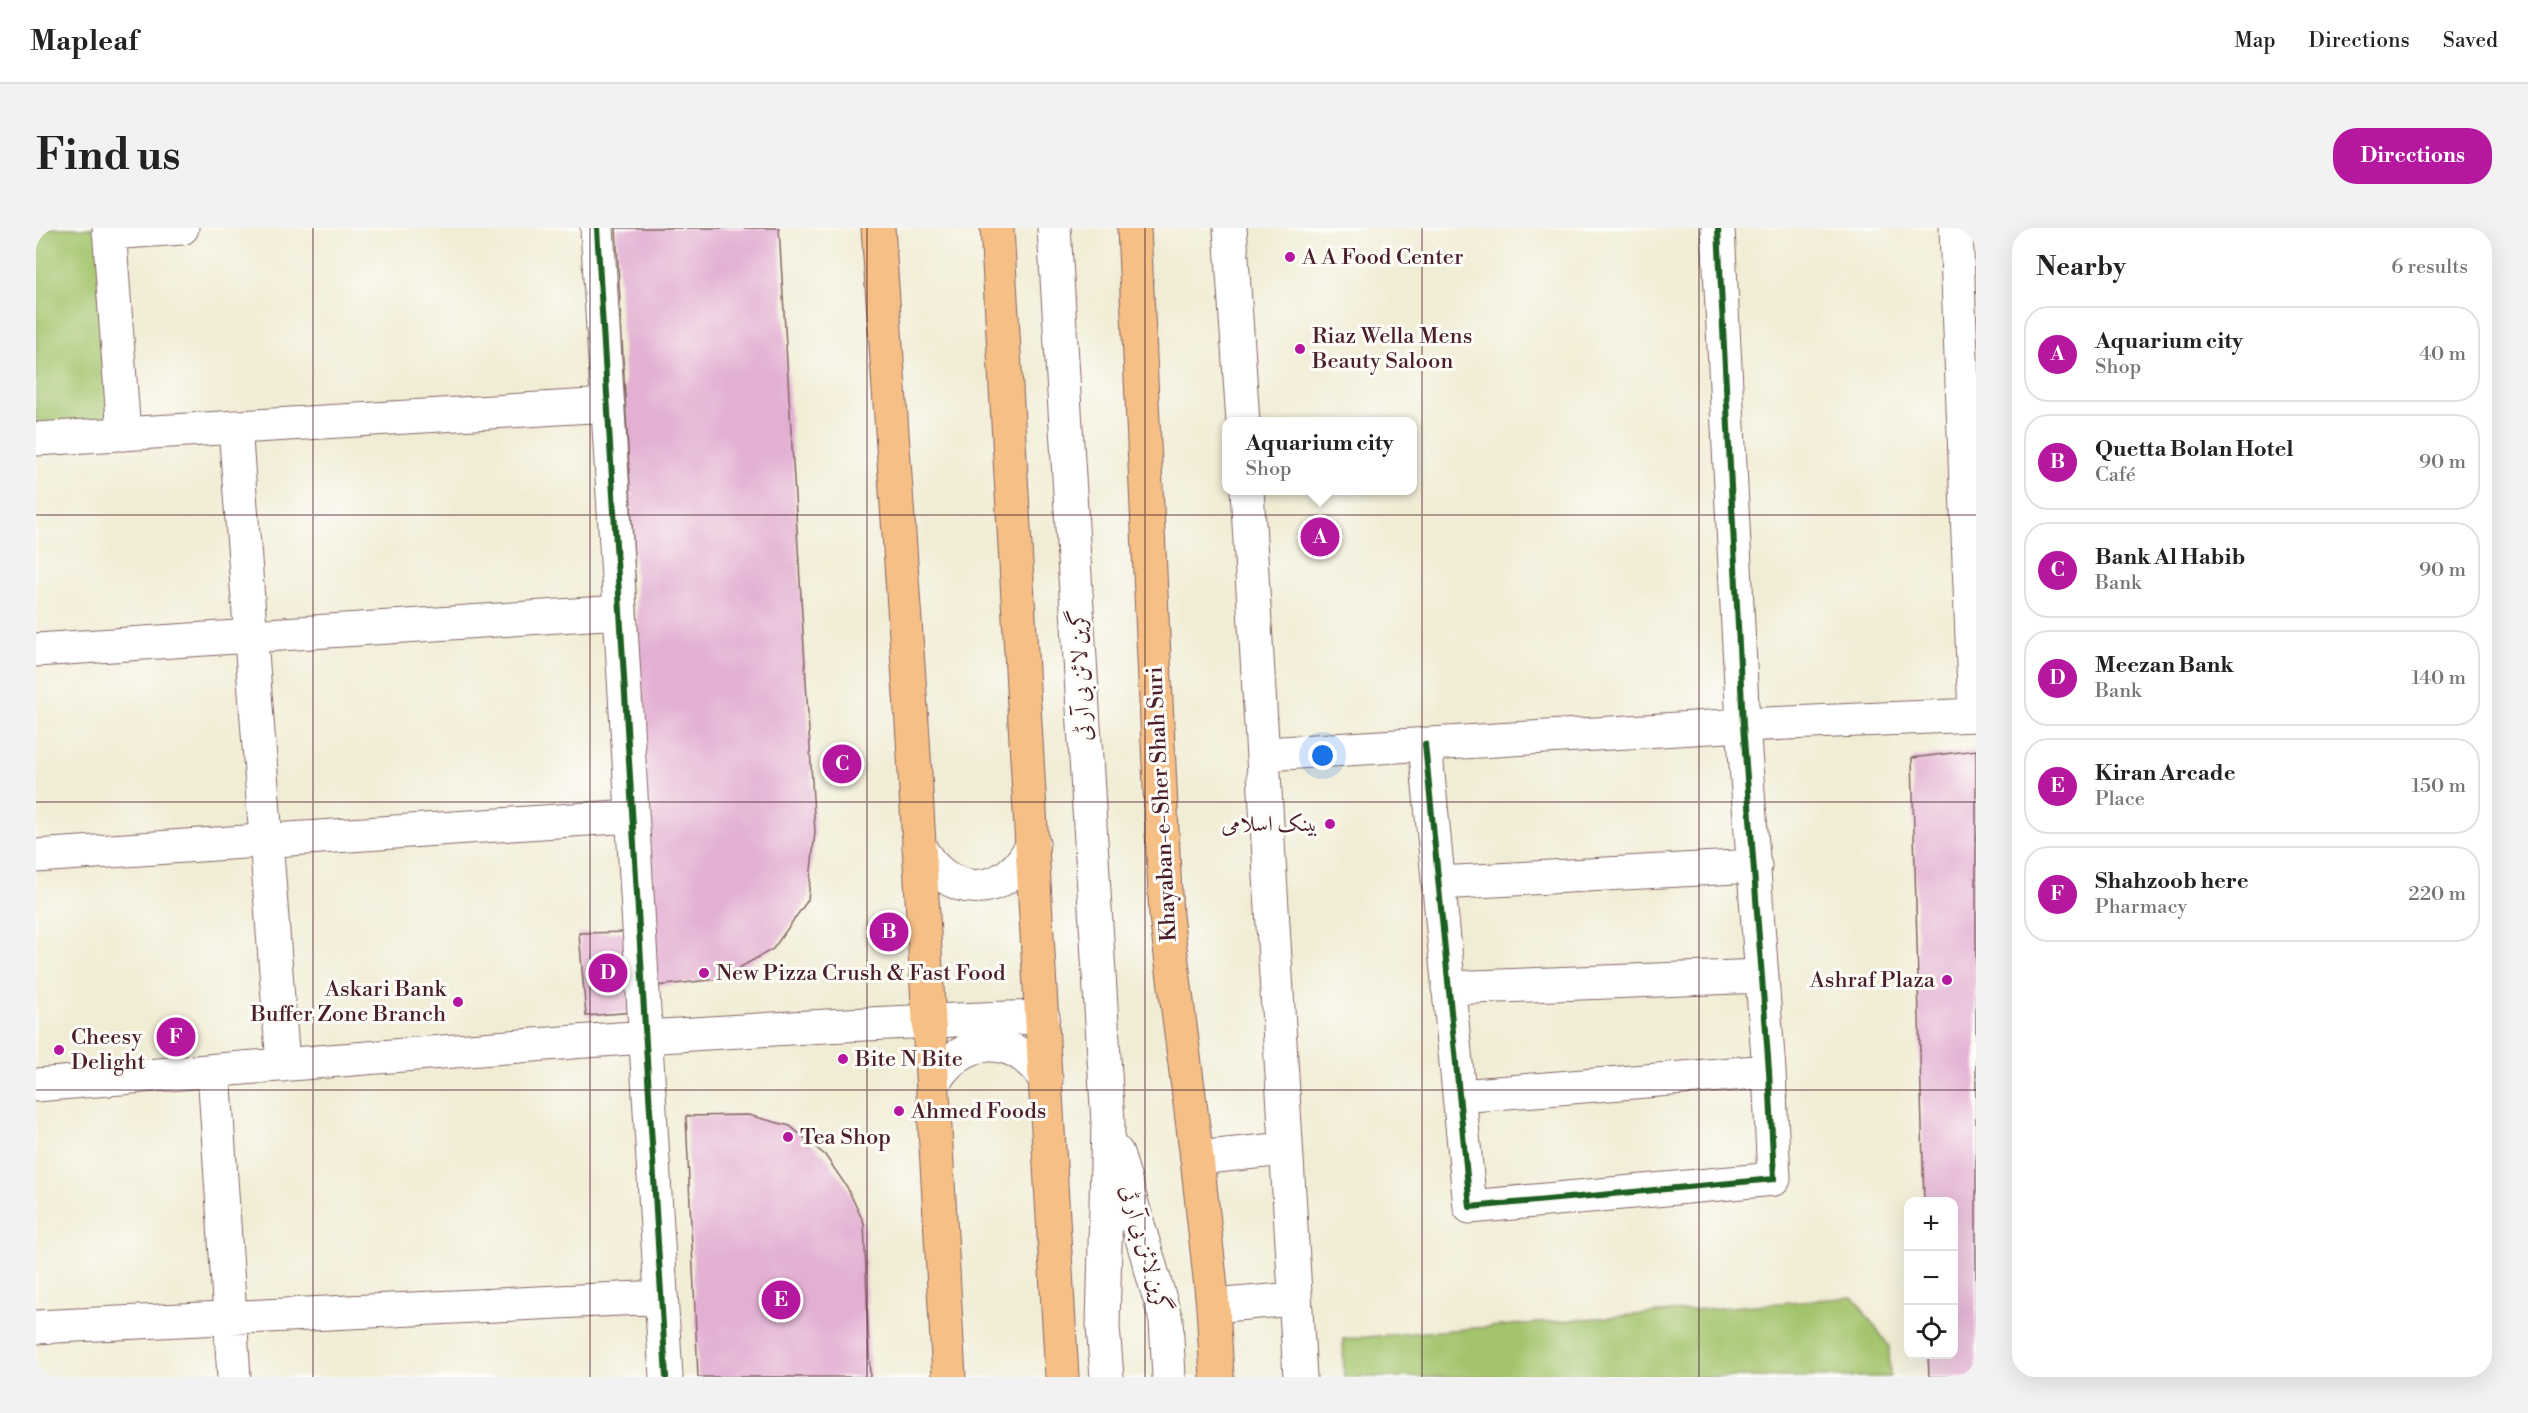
<!DOCTYPE html>
<meta charset="utf-8">
<style>
body{margin:0;font-family:"Libre Bodoni",Amiri,serif;background:#f2f2f2;color:#222}
.controls{position:absolute;right:18px;bottom:18px;display:grid;overflow:hidden;border-radius:12px;box-shadow:0 6px 24px #0002}
.controls button{width:54px;height:54px;display:grid;place-items:center;padding:0;border:0;border-bottom:2px solid #e0e0e0;background:#fff;color:#222;font:30px sans-serif}
.you{position:absolute;left:1287px;top:528px;width:21px;height:21px;margin:-15px;border:4px solid #fff;border-radius:50%;background:#1a73e8;box-shadow:0 0 0 9px #1a73e833}
.badge{display:grid;place-items:center;width:39px;height:39px;border-radius:50%;background:#b5179e;color:#fff;font-size:20px;font-weight:700}
.pin{position:absolute;translate:-50% -50%;border:3px solid #fff;box-shadow:0 2px 6px #0006}
.popup{position:absolute;left:1186px;top:189px;width:195px;height:78px;box-sizing:border-box;display:grid;place-content:center;border-radius:12px;background:#fff;filter:drop-shadow(0 2px 4px #0005);font-size:20px;white-space:nowrap;color:#767676}
.popup b{font-size:22px;color:#222}
.popup::after{content:'';position:absolute;left:50%;top:100%;margin-left:-12px;border:12px solid transparent;border-top-color:#fff}
.list{margin:0;padding:0;list-style:none}
h2{display:flex;justify-content:space-between;align-items:center;height:78px;margin:0;padding:0 24px;font-size:26px}
h2 small{font-size:20px;font-weight:400;color:#767676}
.list li{display:grid;grid-template-columns:39px 1fr auto;gap:18px;align-items:center;box-sizing:border-box;height:96px;margin:0 12px 12px;padding:0 12px;border:2px solid #e0e0e0;border-radius:24px}
.list b{display:block;font-size:22px;white-space:nowrap}
.list p{margin:0;font-size:20px;white-space:nowrap;color:#767676}
.list em{font-size:20px;font-style:normal;color:#767676}
.icon{flex:none;width:33px;height:33px;fill:none;stroke:currentColor;stroke-width:2;stroke-linecap:round;stroke-linejoin:round}
.map{position:relative;flex:none;width:1940px;height:1149px;overflow:hidden;border-radius:24px}
header{display:flex;align-items:center;gap:36px;box-sizing:border-box;height:84px;padding:0 30px;background:#fff;border-bottom:2px solid #e0e0e0}
header strong{font-size:28px}
nav{display:flex;gap:33px;margin-inline-start:auto;font-size:21px}
.intro{display:flex;align-items:center;justify-content:space-between;box-sizing:border-box;height:144px;padding:0 36px}
h1{margin:0;font-size:42px}
.button{padding:15px 27px;border-radius:24px;background:#b5179e;color:#fff;font-size:21px;font-weight:700}
main{display:flex;gap:36px;padding:0 36px}
aside{flex:1;background:#fff;border-radius:24px;box-shadow:0 6px 24px #0002}
.map>svg:first-child{display:block}
.green{fill:#a3c46c;stroke:#76724c;stroke-width:1.5}
.building{fill:#e3b0d3}
.lines{fill:none;stroke-linecap:round;stroke-linejoin:round}
.minor-casing{stroke:#846766;stroke-width:35}
.major-casing{stroke:#846766;stroke-width:35}
.minor{stroke:#fff;stroke-width:33}
.major{stroke:#f5bf86;stroke-width:33}
.cycleway-casing{stroke:#fdfcf7;stroke-width:10}
.cycleway{stroke:#1b5e20;stroke-width:6}
.grid{fill:none;stroke:#4a1f2b;stroke-width:1.5;stroke-opacity:0.55}
.poi-dot{fill:#b5179e;stroke:#fdfcf7;stroke-width:2}
.labels{text-anchor:middle;dominant-baseline:central;stroke-width:6;stroke-linejoin:round;paint-order:stroke}
.poi-label{font-size:22px;fill:#4a1f2b;stroke:#fdfcf7;text-anchor:start}
.street-label{font-size:22px;fill:#4a1f2b;stroke:#fdfcf7}
</style>
<header>
<strong>Mapleaf</strong>
<nav><a>Map</a><a>Directions</a><a>Saved</a></nav>
</header>
<div class="intro"><h1>Find us</h1><a class="button">Directions</a></div>
<main>
<div class="map">
<svg width="1940" height="1149" viewBox="0 0 1940 1149">
<rect width="100%" height="100%" fill="#fdfcf7"/>
<filter id="ink" filterUnits="userSpaceOnUse"><feTurbulence type="fractalNoise" baseFrequency=".0167" numOctaves="2"/><feDisplacementMap in="SourceGraphic" scale="12" xChannelSelector="R" yChannelSelector="G"/><feConvolveMatrix kernelMatrix="1 2 1 2 8 2 1 2 1" color-interpolation-filters="sRGB"/></filter>
<filter id="wash" filterUnits="userSpaceOnUse"><feTurbulence type="fractalNoise" baseFrequency=".008" numOctaves="4" result="noise"/><feDisplacementMap in="SourceGraphic" scale="24" xChannelSelector="R" yChannelSelector="G"/><feGaussianBlur stdDeviation="1.35" result="paint"/><feColorMatrix in="noise" values="0 0 0 0 0 0 0 0 0 0 0 0 0 0 0 0 0 1.4 0 .05"/><feComposite in="paint" operator="in"/></filter>
<g filter="url(#wash)">
<rect width="100%" height="100%" fill="#f1ecd4"/>
<path class="green" d="M0,0H73L88,206L0,211Z
M1817,1069L1853,1118L1854,1149H1308L1307,1111Z"/>
<g id="blocks">
<path class="building" d="M580,0H743L779,604L772,672L737,721L683,751L621,758Z
M1940,522V1149H1893L1892,1126H1918V974H1888L1876,530Z
M596,704L598,784L550,788L543,705Z
M712,887L754,898L789,927L811,959L828,995L834,1149H662L650,888Z"/>
</g>
</g>
<g filter="url(#ink)">
<use href="#blocks" fill-opacity="0" stroke="#846766" stroke-width="1.5"/>
<g class="lines">
<g class="minor-casing">
<path id="minor" d="M73,0L88,206
M561,0L630,1149
M1018,0L1072,895L1067,1098L1071,1149
M1194,0L1207,194
M1920,0L1939,487
M73,5L146,0
M199,199L247,837
M0,211L572,177
M1211,262L1264,1149
M0,422L584,384
M1389,516L1434,979L1738,951L1733,843L1707,497L1682,0
M1229,526L1707,497L1940,487
M883,618C912,673 971,672 997,615
M0,628L596,588
M1402,655L1719,638
M1412,760L1726,748
M178,843L198,1149
M897,855C928,806 977,804 1010,852
M0,857C335,830 670,799 1007,789
M1423,868L1733,843
M1081,925L1130,1092L1133,1149
M1161,930L1249,921
M1177,1078L1258,1071
M0,1099L625,1069"/>
</g>
<g class="major-casing">
<path id="major" d="M842,0L877,510L913,1149
M961,0L1026,1149
M1098,0L1130,688L1161,930L1177,1078L1181,1149"/>
</g>
<use href="#minor" class="minor"/>
<use href="#major" class="major"/>
<g class="cycleway-casing">
<path id="cycleway" d="M561,0L630,1149
M1389,516L1434,979L1738,951L1733,843L1707,497L1682,0"/>
</g>
<use href="#cycleway" class="cycleway"/>
</g>
</g>
<path class="grid" d="M277,0V1149M554,0V1149M831,0V1149M1109,0V1149M1386,0V1149M1663,0V1149M0,287H1940M0,574H1940M0,862H1940"/>
<g class="poi-dot">
<circle cx="1254" cy="29" r="6"/>
<circle cx="1264" cy="121" r="6"/>
<circle cx="1294" cy="596" r="6"/>
<circle cx="668" cy="745" r="6"/>
<circle cx="1911" cy="752" r="6"/>
<circle cx="422" cy="774" r="6"/>
<circle cx="23" cy="822" r="6"/>
<circle cx="807" cy="831" r="6"/>
<circle cx="863" cy="883" r="6"/>
<circle cx="752" cy="909" r="6"/>
</g>
<g class="labels">
<g class="poi-label">
<text x="1266" y="29">A A Food Center</text>
<text x="1276" y="108">Riaz Wella Mens<tspan x="1276" dy="25">Beauty Saloon</tspan></text>
<text x="1282" y="596" text-anchor="end">بینک اسلامی</text>
<text x="680" y="745">New Pizza Crush &amp; Fast Food</text>
<text x="1899" y="752" text-anchor="end">Ashraf Plaza</text>
<text x="410" y="761" text-anchor="end">Askari Bank<tspan x="410" dy="25">Buffer Zone Branch</tspan></text>
<text x="35" y="809">Cheesy<tspan x="35" dy="25">Delight</tspan></text>
<text x="819" y="831">Bite N Bite</text>
<text x="875" y="883">Ahmed Foods</text>
<text x="764" y="909">Tea Shop</text>
</g>
<g class="street-label">
<text transform="translate(1045 447) rotate(-93)">گرین لائن بی آر ٹی</text>
<text transform="translate(1126 576) rotate(-93)">Khayaban-e-Sher Shah Suri</text>
<text transform="translate(1109 1021) rotate(74)">گرین لائن بی آر ٹی</text>
</g>
</g>
</svg>
<div class="controls">
<button>+</button>
<button>−</button>
<button><svg class="icon" aria-label="locate" viewBox="0 0 24 24"><circle cx="12" cy="12" r="6"/><path d="M12 2v4M12 18v4M2 12h4M18 12h4"/></svg></button>
</div>
<div class="you"></div>
<div class="pin badge" style="left:1284px;top:309px">A</div>
<div class="popup"><b>Aquarium city</b>Shop</div>
<div class="pin badge" style="left:853px;top:704px">B</div>
<div class="pin badge" style="left:806px;top:536px">C</div>
<div class="pin badge" style="left:572px;top:745px">D</div>
<div class="pin badge" style="left:745px;top:1072px">E</div>
<div class="pin badge" style="left:140px;top:809px">F</div>
</div>
<aside>
<h2>Nearby<small>6 results</small></h2>
<ul class="list">
<li><span class="badge">A</span><div><b>Aquarium city</b><p>Shop</p></div><em>40 m</em></li>
<li><span class="badge">B</span><div><b>Quetta Bolan Hotel</b><p>Café</p></div><em>90 m</em></li>
<li><span class="badge">C</span><div><b>Bank Al Habib</b><p>Bank</p></div><em>90 m</em></li>
<li><span class="badge">D</span><div><b>Meezan Bank</b><p>Bank</p></div><em>140 m</em></li>
<li><span class="badge">E</span><div><b>Kiran Arcade</b><p>Place</p></div><em>150 m</em></li>
<li><span class="badge">F</span><div><b>Shahzoob here</b><p>Pharmacy</p></div><em>220 m</em></li>
</ul>
</aside>
</main>
